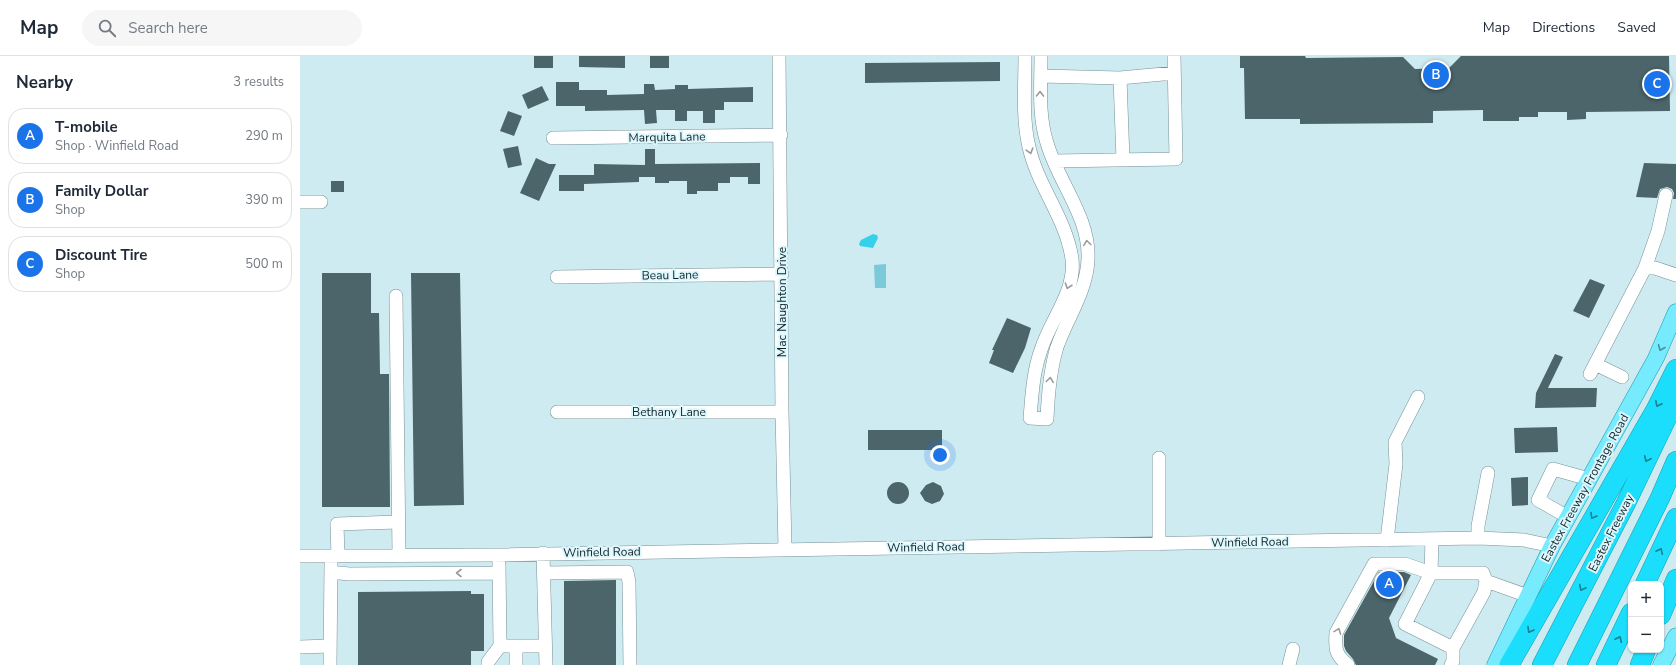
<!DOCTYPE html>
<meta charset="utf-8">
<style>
body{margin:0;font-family:"Nunito Sans",sans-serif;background:#f6f6f7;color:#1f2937}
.controls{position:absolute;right:12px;bottom:12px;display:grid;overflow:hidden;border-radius:8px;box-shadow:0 1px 3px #0004}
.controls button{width:36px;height:36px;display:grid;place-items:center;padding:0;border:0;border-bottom:1px solid #e0e1e3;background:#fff;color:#1f2937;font:20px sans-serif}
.you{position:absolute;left:640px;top:399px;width:14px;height:14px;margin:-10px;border:3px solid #fff;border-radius:50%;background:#1a73e8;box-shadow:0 0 0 6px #1a73e833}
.badge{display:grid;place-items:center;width:26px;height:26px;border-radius:50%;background:#1a73e8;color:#fff;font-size:13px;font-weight:700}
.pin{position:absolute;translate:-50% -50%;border:2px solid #fff;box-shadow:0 1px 4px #0006}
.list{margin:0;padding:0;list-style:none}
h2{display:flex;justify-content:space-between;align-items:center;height:52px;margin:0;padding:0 16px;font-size:17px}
h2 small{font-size:13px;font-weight:400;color:#747a83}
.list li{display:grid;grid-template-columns:26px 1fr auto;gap:12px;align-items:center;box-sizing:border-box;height:56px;margin:0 8px 8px;padding:0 8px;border:1px solid #e0e1e3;border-radius:16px}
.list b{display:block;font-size:15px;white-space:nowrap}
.list p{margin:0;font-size:13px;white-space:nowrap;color:#747a83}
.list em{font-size:13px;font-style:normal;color:#747a83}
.icon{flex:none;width:22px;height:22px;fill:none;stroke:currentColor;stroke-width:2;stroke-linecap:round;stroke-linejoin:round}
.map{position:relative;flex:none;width:1376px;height:609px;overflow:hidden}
header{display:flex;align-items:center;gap:24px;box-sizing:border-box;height:56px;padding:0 20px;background:#fff;border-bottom:1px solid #e0e1e3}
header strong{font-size:19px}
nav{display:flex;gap:22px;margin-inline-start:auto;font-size:14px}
.search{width:280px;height:36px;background:#f6f6f7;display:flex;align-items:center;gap:10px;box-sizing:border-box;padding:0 14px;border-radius:22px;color:#747a83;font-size:15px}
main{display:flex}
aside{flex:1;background:#fff}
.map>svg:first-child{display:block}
.green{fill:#7bcada}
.water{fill:#35d1eb}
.building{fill:#4b656a}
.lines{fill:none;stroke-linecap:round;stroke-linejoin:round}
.minor-casing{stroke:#779197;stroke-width:14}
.major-casing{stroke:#199cb0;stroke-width:17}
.highway-casing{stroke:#199cb0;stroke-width:20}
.minor{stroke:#fff;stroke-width:13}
.major{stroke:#76ebfd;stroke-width:16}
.highway{stroke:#1adefc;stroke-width:19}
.oneway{stroke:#979b9c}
.oneway2{stroke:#4b909b}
.oneway3{stroke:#188090}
.labels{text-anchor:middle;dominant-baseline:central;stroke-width:4;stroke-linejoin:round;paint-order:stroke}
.street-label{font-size:12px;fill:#172124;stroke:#dbf8ff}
</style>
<header>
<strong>Map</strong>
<div class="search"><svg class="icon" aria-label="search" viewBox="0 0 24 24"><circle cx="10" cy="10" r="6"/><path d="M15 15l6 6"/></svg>Search here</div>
<nav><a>Map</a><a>Directions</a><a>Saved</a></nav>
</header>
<main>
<aside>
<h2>Nearby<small>3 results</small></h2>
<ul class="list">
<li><span class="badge">A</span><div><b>T-mobile</b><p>Shop · Winfield Road</p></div><em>290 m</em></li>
<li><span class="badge">B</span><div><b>Family Dollar</b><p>Shop</p></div><em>390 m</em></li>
<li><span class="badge">C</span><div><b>Discount Tire</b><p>Shop</p></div><em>500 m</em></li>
</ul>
</aside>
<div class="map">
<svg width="1376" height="609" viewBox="0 0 1376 609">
<rect width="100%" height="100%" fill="#ceebf1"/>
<path class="green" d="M586,208V232H575L574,209Z"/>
<path class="water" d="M573,178L577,179L578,182L573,192L560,190L559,188L561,184Z"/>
<path class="building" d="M234,0H253V12H234Z
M279,0H325V12L279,11Z
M350,0H369V12H350Z
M940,0H1005L1006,2L1103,1L1115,13L1149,12L1161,0H1369L1370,55L1286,56V63L1267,64V56H1238V61H1219V65H1183V54L1133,55V67L1000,68V63H945L944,12H940Z
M700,6V25L565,27V7Z
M256,26H279V34H307V39L344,38V28H354L355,34L375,33V29H388V33L453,31V46H424V54H415V67H403V55H387V65H375V54H356L357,67L345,68L344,54L285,55V50H256Z
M242,30L249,44L228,53L222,39Z
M208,55L222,60L214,80L200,75Z
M218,90L222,109L208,112L203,93Z
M345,93H355V108L460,107V128H448V121H430V127H418V135H397V138H387V125H369V127H355V121H339V126L284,128V135H259V119H294V108L345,109Z
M236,102L249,108H256L239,145L220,137Z
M1344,107L1376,108V143H1373L1374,137L1372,133L1367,131L1360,133L1357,142L1336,141Z
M31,125H44V136H31Z
M22,217H71V257H79L80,318H89L90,451H22Z
M111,217H160L164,449L114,450Z
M1290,223L1305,229L1289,262L1273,255Z
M707,262L731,272L725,292L713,317L689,307L694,294H692Z
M1255,298L1263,301L1248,332H1297L1296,351L1235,352L1236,337Z
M1257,371L1258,396L1215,397L1214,372Z
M568,374H642V394H568Z
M1228,421V449L1212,450L1211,422Z
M587 437a11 11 0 1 1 22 0a11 11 0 1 1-22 0Z
M633,426L641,430L644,438L640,445L632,448L625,445L620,437L626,429Z
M1079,516H1104L1111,519L1089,562L1096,582L1138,603L1135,609H1056L1053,603L1046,595L1044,590V579Z
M316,524V609H264V525Z
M171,535V538H184V595H171V609H58V536Z"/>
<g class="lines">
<g class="minor-casing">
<path id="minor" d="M479,0L482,356L485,493
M725,0C725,29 722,62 729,91C738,131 766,162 772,203C776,236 750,264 741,294C733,316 732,339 730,362L747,363C748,338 750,314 757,291C767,262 787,235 788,203C790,161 758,126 747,87C738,59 741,29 741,0
M741,20L820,22L874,17
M820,22L823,104
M253,82L481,79
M754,105L876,103L874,0
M0,146H21
M1345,212L1358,175L1366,139
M257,221L482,218
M96,240L99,499
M1295,308L1322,321
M1290,318L1345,212H1355L1376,219
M257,356H482
M859,402V488
M1268,461L1238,444L1253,413L1289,423
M1178,482V470L1188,417
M1087,484L1096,408L1095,386L1118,341
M243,497L246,609
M0,500L191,499L1178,482L1224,484L1252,490
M38,500L37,468L98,466
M31,516L49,518L198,517
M244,517L327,516L329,526L330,609
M1186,525L1228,540
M200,590H245
M216,590V609
M0,591L30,590
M30,609L31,508
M188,609V606L200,590L199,508
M989,609L993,593
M1048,609C1035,599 1035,592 1036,577L1074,508H1105L1131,517L1132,483
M1151,609L1153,605V592L1184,536L1186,525L1183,517H1131L1105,568L1153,592"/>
</g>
<g class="major-casing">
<path id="major" d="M1195,609L1252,490L1356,302L1376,256
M1361,609L1376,580"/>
</g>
<g class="highway-casing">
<path id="highway" d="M1345,528L1376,462
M1361,559L1376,523
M1209,609L1356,353L1376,313
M1242,609L1326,447L1376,343
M1277,609L1360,442L1376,405
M1306,609L1331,557
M1340,609L1346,594"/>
</g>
<use href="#minor" class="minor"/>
<use href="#major" class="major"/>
<use href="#highway" class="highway"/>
</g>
<defs><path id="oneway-chevron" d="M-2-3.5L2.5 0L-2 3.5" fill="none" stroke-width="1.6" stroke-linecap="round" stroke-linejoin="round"/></defs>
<g class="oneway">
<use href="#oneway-chevron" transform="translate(740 38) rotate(-89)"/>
<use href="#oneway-chevron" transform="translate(730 95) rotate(74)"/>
<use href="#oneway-chevron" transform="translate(787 187) rotate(-98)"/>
<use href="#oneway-chevron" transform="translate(768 230) rotate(109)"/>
<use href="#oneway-chevron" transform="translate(750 324) rotate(-82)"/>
<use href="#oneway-chevron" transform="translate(159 517) rotate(180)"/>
<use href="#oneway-chevron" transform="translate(1038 575) rotate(-69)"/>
</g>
<use class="oneway2" href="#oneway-chevron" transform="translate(1361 292) rotate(113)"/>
<g class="oneway3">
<use href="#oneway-chevron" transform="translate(1358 348) rotate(117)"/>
<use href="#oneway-chevron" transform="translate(1347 403) rotate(115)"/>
<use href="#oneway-chevron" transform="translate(1293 460) rotate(120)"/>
<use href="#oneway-chevron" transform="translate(1360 495) rotate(-65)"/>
<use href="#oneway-chevron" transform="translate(1282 532) rotate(117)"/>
<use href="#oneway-chevron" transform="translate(1230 574) rotate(120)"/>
<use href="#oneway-chevron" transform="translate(1319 583) rotate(-65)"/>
</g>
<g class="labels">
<g class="street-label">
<text transform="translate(367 81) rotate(-1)">Marquita Lane</text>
<text transform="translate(370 219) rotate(-1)">Beau Lane</text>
<text transform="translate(482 246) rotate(-90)">Mac Naughton Drive</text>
<text x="369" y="356">Bethany Lane</text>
<text transform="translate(1285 432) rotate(-61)">Eastex Freeway Frontage Road</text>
<text transform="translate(1311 477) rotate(-63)">Eastex Freeway</text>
<text transform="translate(950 486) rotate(-1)">Winfield Road</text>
<text transform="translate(626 491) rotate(-1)">Winfield Road</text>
<text transform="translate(302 496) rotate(-1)">Winfield Road</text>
</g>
</g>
</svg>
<div class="controls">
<button>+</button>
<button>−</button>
</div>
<div class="you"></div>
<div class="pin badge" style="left:1089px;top:528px">A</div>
<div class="pin badge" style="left:1136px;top:19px">B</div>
<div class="pin badge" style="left:1357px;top:28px">C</div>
</div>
</main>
